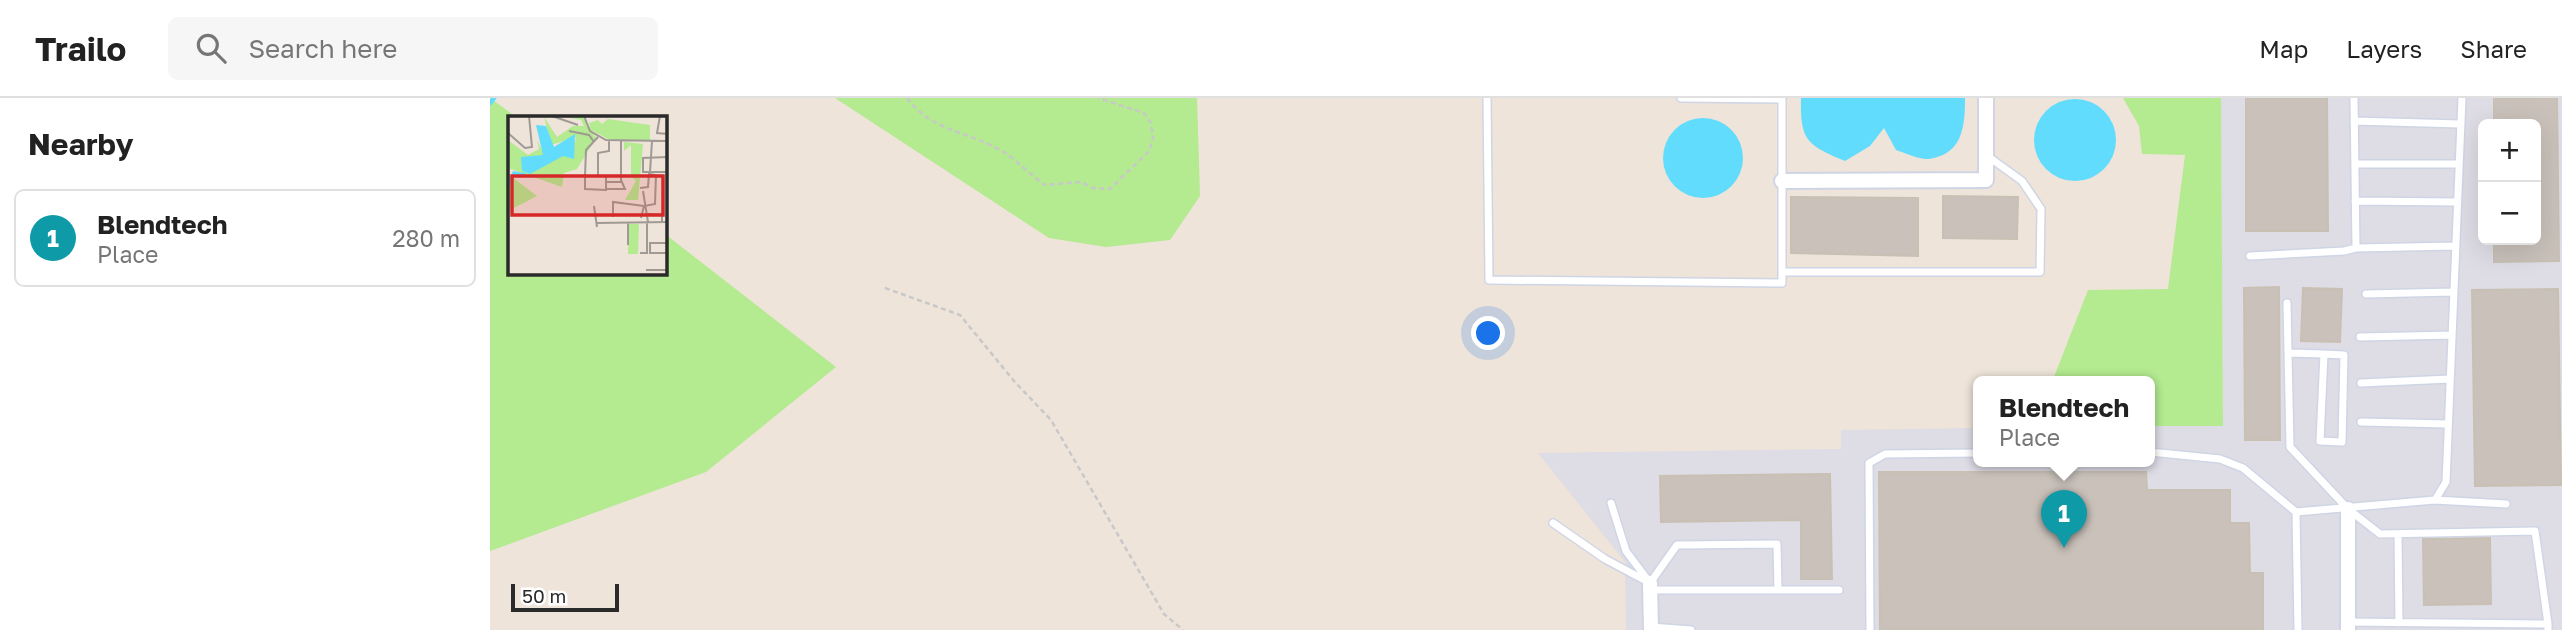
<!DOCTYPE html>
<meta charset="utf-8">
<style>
body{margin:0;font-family:"Golos Text",sans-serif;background:#f6f6f6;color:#222}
.controls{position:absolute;right:21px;top:21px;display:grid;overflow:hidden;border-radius:10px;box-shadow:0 7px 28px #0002}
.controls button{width:63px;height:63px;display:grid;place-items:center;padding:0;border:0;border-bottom:2px solid #e0e0e0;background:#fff;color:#222;font:35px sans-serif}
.scale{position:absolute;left:21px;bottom:18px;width:108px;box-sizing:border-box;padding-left:7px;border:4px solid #2a2a2a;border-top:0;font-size:19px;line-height:24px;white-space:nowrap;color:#2a2a2a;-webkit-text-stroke:5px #fff;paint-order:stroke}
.you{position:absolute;left:999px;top:236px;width:24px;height:24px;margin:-18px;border:5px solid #fff;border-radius:50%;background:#1a73e8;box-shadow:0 0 0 10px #1a73e833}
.badge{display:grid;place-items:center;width:46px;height:46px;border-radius:50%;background:#3667ff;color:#fff;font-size:23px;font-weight:700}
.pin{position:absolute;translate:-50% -58px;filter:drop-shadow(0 2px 4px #0008)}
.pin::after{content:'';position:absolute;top:37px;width:24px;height:21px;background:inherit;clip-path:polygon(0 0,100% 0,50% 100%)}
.popup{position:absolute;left:1483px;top:278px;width:182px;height:91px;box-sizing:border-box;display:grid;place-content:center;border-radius:10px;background:#fff;filter:drop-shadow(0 2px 5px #0005);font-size:23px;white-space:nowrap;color:#767676}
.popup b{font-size:26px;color:#222}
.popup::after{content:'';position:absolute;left:50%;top:100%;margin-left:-14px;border:14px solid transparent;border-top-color:#fff}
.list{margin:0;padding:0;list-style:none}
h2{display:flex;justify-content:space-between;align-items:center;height:91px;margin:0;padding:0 28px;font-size:30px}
h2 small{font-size:23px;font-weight:400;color:#767676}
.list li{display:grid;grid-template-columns:46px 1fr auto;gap:21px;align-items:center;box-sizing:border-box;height:98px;margin:0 14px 14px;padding:0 14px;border:2px solid #e0e0e0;border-radius:10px}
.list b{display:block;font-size:26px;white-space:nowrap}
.list p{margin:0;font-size:23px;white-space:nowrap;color:#767676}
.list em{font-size:23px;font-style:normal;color:#767676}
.icon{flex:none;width:38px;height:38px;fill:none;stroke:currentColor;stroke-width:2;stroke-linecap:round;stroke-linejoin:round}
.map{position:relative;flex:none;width:2072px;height:532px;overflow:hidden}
header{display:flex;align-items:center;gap:42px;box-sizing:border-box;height:98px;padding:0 35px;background:#fff;border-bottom:2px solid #e0e0e0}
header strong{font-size:33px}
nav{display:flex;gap:38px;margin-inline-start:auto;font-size:24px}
.search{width:490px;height:63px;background:#f6f6f6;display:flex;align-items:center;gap:18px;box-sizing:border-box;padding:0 24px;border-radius:10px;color:#767676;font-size:26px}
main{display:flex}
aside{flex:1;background:#fff}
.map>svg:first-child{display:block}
.industrial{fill:#dedce5;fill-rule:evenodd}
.green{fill:#b4ea90}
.water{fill:#61dcfc}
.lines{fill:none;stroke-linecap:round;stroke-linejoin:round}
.stream{stroke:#61dcfc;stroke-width:4.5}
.building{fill:#c9c1ba;stroke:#c9c0b4;stroke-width:2}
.lane-casing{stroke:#cfd5e5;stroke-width:10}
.street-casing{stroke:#cfd5e5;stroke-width:18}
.path{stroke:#c8c8c8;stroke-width:2.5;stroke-dasharray:5 3.5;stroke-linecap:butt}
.lane{stroke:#fff;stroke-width:7}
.street{stroke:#fff;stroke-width:14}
.inset-river{fill:none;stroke:#61dcfc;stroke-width:3.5}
.inset-road{fill:none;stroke:#a09a94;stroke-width:2}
.view{fill:#d62828;fill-opacity:0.15;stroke:#d62828;stroke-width:3.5}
.inset-edge{fill:none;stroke:#2a2a2a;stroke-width:3.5}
</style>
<header>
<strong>Trailo</strong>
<div class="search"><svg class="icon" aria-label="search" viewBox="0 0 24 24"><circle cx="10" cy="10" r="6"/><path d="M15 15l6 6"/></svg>Search here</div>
<nav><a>Map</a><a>Layers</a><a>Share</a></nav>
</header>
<main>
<aside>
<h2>Nearby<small></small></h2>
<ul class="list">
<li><span class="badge" style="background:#0f9aa8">1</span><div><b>Blendtech</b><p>Place</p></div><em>280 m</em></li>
</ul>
</aside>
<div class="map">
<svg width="2072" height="532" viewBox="0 0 2072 532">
<rect width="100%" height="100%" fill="#eee4da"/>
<path class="industrial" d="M1731,0H2072V532H1136L1135,464L1048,355L1351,351V332L1488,330V364H1660V328L1733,327ZM1993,26H2046V142H1993Z"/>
<path class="green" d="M0,0L26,19H19V175H175V136L346,269L216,374L0,453Z
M345,0H707L710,98L680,142L616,149L559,140Z
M1633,0H1731L1733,328H1660V284H1562L1598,192L1678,191L1695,57L1652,56L1649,28Z"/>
<path class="water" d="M1311,0H1475C1475,28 1473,56 1439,61C1430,62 1415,55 1406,52L1394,30L1380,48L1355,63C1316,47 1310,42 1311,0Z
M1544 42a41 41 0 1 1 82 0a41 41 0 1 1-82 0Z
M1173 60a40 40 0 1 1 80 0a40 40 0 1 1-80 0Z"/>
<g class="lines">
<path class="stream" d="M0,5L4,0"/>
</g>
<path class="building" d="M1756,0H1837L1838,133H1756Z
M2004,0H2067L2069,163L2004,164V142H2046V26H2004Z
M1453,98L1528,99L1527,141L1453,140Z
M1301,99L1428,100V158L1301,155Z
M1789,189L1790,342H1755L1754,190Z
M1813,190L1852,191L1850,244L1811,243Z
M2068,191L2071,387L1985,388L1982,192Z
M1389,374H1656L1657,392H1740V425H1759L1760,475H1773V532H1390Z
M1340,376L1342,481H1311V422L1171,424L1170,378Z
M2000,440L2001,506L1934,507L1933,441Z"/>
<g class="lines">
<g class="lane-casing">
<path id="lane" d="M997,0L999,182L1292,185V1L1191,0
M1864,23L1970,26
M1865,66H1968
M1865,103L1967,104
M1866,150L1965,148
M1760,158L1854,153L1866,150L1864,0
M1292,174H1550L1551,111L1532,83L1496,57
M1876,196L1963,194
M1797,205L1800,349L1858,411L1890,436L2045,433L2058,526
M1870,239L1962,237
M1798,255L1834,256L1830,343L1852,344L1854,257L1834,256
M1871,285L1960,281
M1871,324L1958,326
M1660,354L1730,361L1753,370L1806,414
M1945,402L2016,406
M1121,405L1136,453L1157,481
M1063,425L1115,461L1160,485
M1908,436L1909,525
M1160,485L1187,447L1287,446L1288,492
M1160,492H1349
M1858,524L2058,526V532
M1161,529L1201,532
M1380,532L1379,365L1395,356L1488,355
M1808,532L1806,414L1945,402L1956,384L1972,0"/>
</g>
<g class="street-casing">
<path id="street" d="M1292,83L1496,82V0
M1160,485L1161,532
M1858,532V411"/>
</g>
<path class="path" d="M417,0C441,33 480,34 512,53C527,62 540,77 555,87L591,84L603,90L620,91L659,53L663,41L661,25L654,15L608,0
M395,190L470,217L524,283L561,322L674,516L693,532"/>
<use href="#lane" class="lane"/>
<use href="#street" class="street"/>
</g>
<g transform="translate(18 18)">
<rect width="159" height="159" fill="#eee4da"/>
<path d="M54,0H75L88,22L69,53L56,57L54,71L0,52V24L20,39L31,33L29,24L35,36L67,26L68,21L43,29L36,1L49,21L65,10H76L73,4ZM100,3L142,9V24H102L83,14L81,7L90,4L94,8ZM116,26L135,28L130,84H117L128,65L123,60V29L116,35ZM0,58L29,80L0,95ZM121,108H131L130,138H120Z" fill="#b4ea90"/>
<path d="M28,9L38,10L46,31L67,18L66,43L55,40L22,58L14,55L13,41L35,39Z" fill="#61dcfc"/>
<path class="inset-river" d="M0,70L6,57L18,59"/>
<path class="inset-road" d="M44,0L70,9M76,0L82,15L98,24L160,25M152,0L149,17L160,18M61,15L81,19L86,26M0,17L17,32L24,31L21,0M160,41L135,42V56H160M142,56L144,25M77,60H98V74L77,73ZM77,60L78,34L90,21M90,60V37L101,35V25M98,66H113V25M132,72L140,71L141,58L148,59L147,88L136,90L133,102M98,73H117L113,64M135,75L140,106M86,90L89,111M140,98L154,99V106M105,101V86L136,90M89,107L160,106M160,127H142V137H160M120,129V107M132,137H139V107M138,154H160"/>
<path class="view" d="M4,60H155V99H4Z"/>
<rect width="159" height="159" class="inset-edge"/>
</g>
</svg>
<div class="controls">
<button>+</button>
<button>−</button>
</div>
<div class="scale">50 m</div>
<div class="you"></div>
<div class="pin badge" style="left:1574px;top:450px;background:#0f9aa8">1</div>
<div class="popup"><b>Blendtech</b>Place</div>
</div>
</main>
